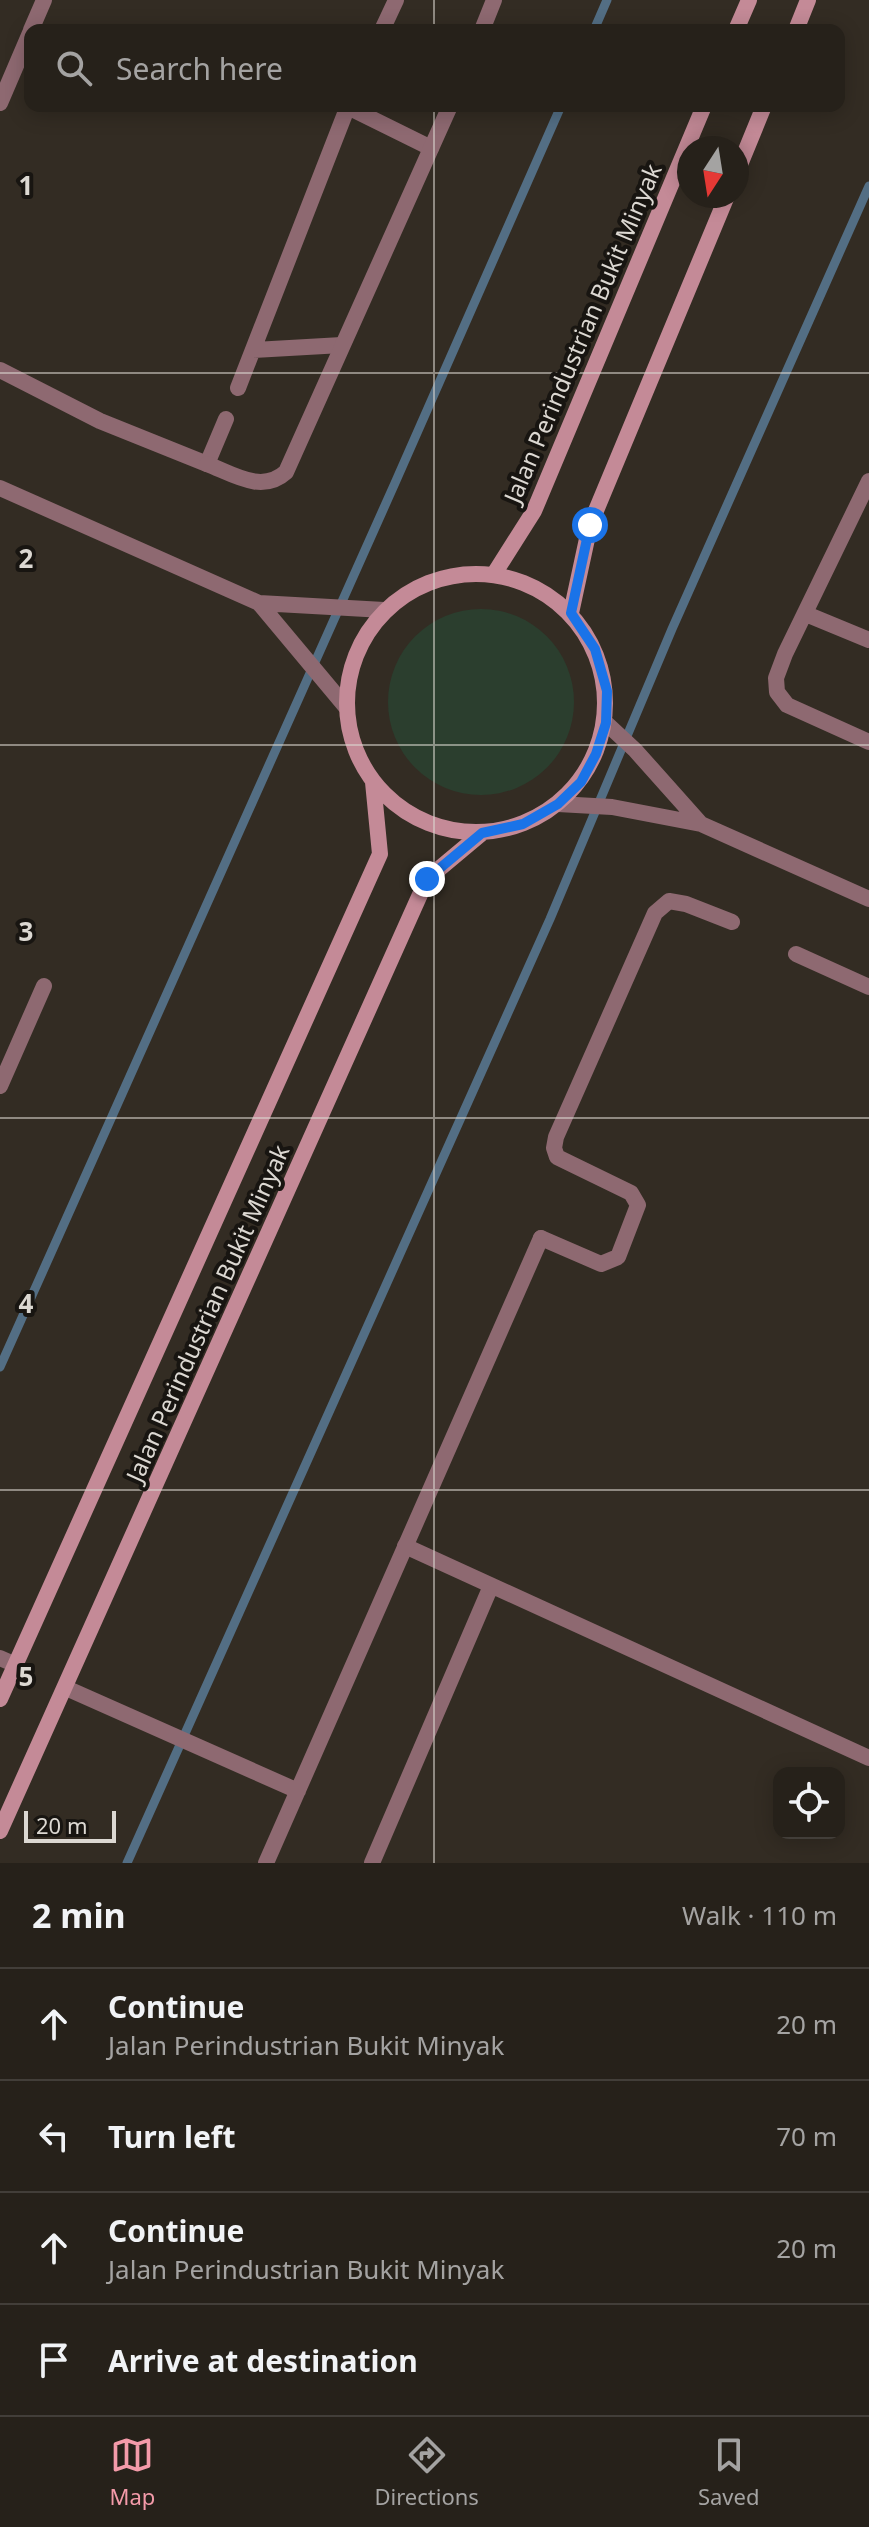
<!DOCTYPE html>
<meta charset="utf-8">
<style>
body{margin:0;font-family:"Noto Sans",sans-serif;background:#322e27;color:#f1f3f6}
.controls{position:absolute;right:24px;bottom:24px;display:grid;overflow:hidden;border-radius:16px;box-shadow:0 4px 20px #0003}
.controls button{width:72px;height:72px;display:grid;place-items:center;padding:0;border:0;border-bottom:2px solid #423e39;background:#26211a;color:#f1f3f6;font:40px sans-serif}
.compass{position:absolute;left:677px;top:136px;width:72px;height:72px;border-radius:50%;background:#26211a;box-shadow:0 4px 20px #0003;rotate:192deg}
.scale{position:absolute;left:24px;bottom:20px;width:92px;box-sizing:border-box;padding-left:8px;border:4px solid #dcd8d2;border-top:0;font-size:22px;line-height:28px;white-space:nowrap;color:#dcd8d2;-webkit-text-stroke:6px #181511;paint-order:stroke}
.stop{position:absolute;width:24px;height:24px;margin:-18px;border:6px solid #1a73e8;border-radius:50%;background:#fff}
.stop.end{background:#1a73e8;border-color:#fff;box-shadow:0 2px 8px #0008}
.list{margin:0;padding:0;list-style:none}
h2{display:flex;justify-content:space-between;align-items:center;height:104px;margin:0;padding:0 32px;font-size:34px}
h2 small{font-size:26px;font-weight:400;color:#a4a3a2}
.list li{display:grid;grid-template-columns:52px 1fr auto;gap:24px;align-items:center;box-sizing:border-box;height:112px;padding:0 32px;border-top:2px solid #423e39}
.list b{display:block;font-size:30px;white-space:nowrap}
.list p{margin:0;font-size:26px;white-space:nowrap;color:#a4a3a2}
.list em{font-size:26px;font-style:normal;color:#a4a3a2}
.icon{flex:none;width:44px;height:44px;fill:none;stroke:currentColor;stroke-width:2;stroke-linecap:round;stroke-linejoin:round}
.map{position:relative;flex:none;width:869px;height:1863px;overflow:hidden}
.search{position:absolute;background:#26211a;box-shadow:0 4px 20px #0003;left:24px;right:24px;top:24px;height:88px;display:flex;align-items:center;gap:20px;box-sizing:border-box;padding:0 28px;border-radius:16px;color:#a4a3a2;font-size:30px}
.sheet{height:552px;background:#26211a}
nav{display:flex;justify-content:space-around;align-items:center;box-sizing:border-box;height:112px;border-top:2px solid #423e39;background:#26211a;font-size:22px;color:#a4a3a2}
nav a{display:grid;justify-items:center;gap:4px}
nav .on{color:#f39aa9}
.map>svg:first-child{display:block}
.green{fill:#2b3e2e}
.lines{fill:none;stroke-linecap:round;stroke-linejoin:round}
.stream{stroke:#536e84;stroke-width:9}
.lane{stroke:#8e6971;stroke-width:16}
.street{stroke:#8e6971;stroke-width:16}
.secondary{stroke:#c48a97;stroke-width:16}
.route{stroke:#1a73e8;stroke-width:10}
.grid{fill:none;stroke:#dcd8d2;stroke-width:2;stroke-opacity:0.55}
.labels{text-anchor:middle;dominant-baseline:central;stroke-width:8;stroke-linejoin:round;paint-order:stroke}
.street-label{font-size:24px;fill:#dcd8d2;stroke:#181511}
.grid-label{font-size:26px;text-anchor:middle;font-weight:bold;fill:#dcd8d2;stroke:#181511;stroke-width:8;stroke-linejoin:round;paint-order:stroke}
</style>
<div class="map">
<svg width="869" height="1863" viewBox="0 0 869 1863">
<rect width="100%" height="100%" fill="#332c23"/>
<path class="green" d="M388 702a93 93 0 1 1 186 0a93 93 0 1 1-186 0Z"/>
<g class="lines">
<path class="stream" d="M594,30L607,0
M0,1367L395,483L561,106
M127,1863L550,919L672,629L869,186"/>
<path class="lane" d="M31,30L44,0
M382,30L396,0
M0,103L30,33
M348,107L431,148
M253,350L342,345
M0,370L100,421L207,464L226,419
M238,388L348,106
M869,481L785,654L776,678L777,692L787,705L869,742
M806,614L869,640
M796,954L869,987
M541,1238L601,1264L618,1257L638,1205L631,1193L557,1157L554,1148L556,1137L655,913L669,901L686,904L732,922
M405,1546L869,1758
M372,1863L491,1586"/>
<path class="street" d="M482,30L494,0
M207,464C233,474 262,494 286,472L450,106
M0,488L259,603L384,610
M259,603L346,707
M606,723L635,750L701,824
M558,804L612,807L701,824L869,899
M0,1086L44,986
M0,1658L16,1665
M66,1688L298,1791
M266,1863L541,1238"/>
<path class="secondary" d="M736,30L749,0
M796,30L808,0
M737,172L764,106
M347 703a129 129 0 1 1 258 0a129 129 0 1 1-258 0Z
M494,574L534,511L704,106
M571,613L590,525L727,196
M0,1699L380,854L373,782
M0,1831L427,879L482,833"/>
</g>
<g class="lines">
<path class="route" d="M427,879L482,833L523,824L558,804L581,782L596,754L606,723L607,691L595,649L571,613L590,525"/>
</g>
<path class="grid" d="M434,0V30M434,106V1863M0,373H869M0,745H869M0,1118H869M0,1490H869"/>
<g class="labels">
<g class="street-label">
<text transform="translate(582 333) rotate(-67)">Jalan Perindustrian Bukit Minyak</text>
<text transform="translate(207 1313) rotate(-66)">Jalan Perindustrian Bukit Minyak</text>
</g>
</g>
<g class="grid-label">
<text x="26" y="195">1</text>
<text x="26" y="568">2</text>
<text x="26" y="941">3</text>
<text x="26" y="1313">4</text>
<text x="26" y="1686">5</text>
</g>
</svg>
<div class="controls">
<button><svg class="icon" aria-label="locate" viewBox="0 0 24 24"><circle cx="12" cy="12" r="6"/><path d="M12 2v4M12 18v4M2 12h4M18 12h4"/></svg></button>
</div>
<svg class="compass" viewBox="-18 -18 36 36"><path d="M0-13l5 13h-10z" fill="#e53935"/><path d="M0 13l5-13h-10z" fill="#a4a3a2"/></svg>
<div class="scale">20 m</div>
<div class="stop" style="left:590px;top:525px"></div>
<div class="stop end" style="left:427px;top:879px"></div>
<div class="search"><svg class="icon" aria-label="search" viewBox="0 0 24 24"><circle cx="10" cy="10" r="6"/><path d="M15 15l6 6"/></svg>Search here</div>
</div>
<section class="sheet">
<h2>2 min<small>Walk · 110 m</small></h2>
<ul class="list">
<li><svg class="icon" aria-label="ahead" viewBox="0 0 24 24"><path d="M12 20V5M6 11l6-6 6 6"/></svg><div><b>Continue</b><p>Jalan Perindustrian Bukit Minyak</p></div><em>20 m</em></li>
<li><svg class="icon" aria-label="left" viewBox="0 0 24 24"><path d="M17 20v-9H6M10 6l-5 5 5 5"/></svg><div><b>Turn left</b></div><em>70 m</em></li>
<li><svg class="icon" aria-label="ahead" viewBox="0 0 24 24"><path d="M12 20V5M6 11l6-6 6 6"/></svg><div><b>Continue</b><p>Jalan Perindustrian Bukit Minyak</p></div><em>20 m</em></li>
<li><svg class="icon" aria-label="arrive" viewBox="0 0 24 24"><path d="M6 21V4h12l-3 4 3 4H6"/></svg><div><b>Arrive at destination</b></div></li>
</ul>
</section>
<nav>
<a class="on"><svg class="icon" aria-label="map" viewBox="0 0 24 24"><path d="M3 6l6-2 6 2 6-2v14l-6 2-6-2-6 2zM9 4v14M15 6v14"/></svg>Map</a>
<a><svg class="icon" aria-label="directions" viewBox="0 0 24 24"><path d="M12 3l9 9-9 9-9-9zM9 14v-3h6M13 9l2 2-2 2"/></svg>Directions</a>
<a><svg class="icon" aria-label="saved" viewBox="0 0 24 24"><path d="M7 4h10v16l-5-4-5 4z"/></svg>Saved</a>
</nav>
